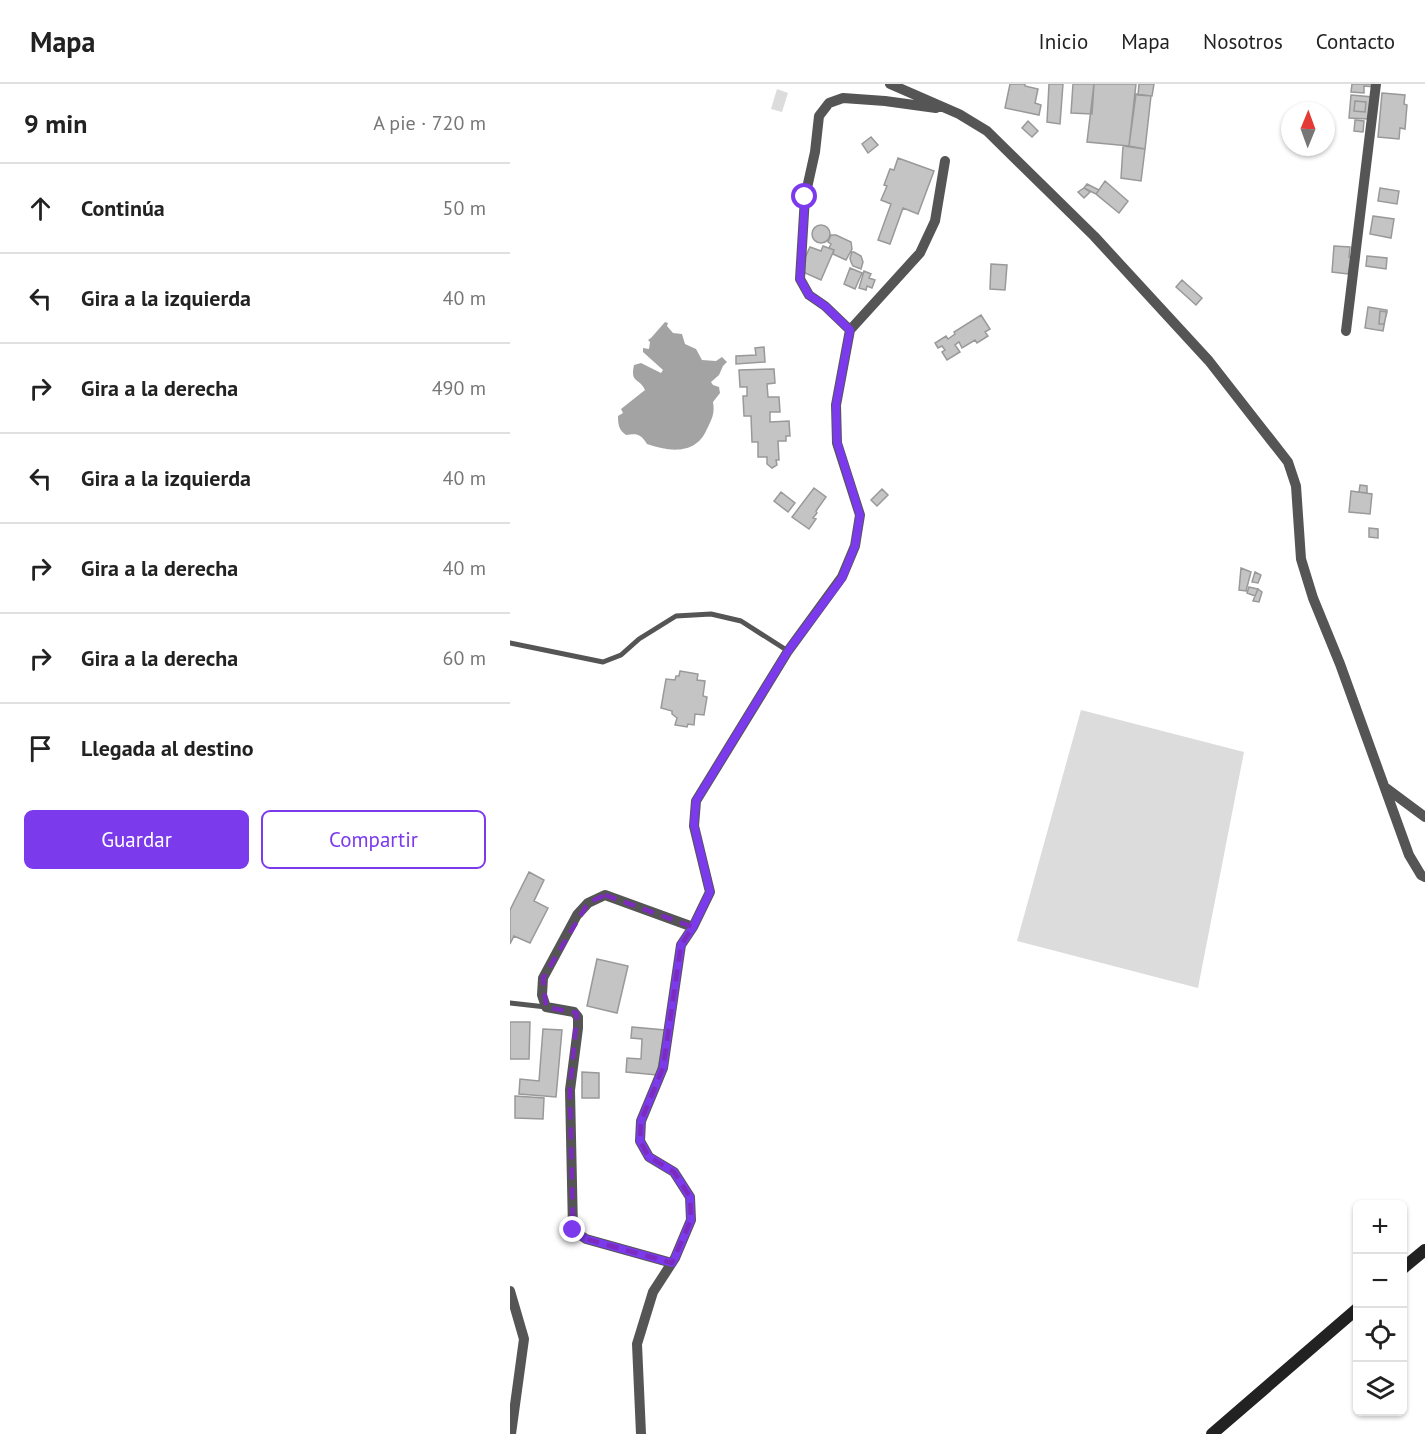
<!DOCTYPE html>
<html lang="es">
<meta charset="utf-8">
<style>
body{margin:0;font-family:"PT Sans",sans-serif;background:#f6f6f6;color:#222}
.controls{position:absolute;right:18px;bottom:18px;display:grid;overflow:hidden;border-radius:9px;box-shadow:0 2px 4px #0004}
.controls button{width:54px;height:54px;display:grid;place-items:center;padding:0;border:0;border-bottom:2px solid #e0e0e0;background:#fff;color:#222;font:30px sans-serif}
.compass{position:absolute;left:771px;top:18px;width:54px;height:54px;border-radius:50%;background:#fff;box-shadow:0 2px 4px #0004;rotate:1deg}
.stop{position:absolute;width:18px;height:18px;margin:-14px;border:4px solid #7c3aed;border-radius:50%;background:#fff}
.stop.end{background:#7c3aed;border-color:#fff;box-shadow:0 2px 6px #0008}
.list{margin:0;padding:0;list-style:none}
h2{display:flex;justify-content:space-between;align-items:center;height:78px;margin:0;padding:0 24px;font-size:26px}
h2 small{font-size:20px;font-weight:400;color:#767676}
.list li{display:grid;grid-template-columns:39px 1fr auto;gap:18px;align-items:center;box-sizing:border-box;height:90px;padding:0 24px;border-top:2px solid #e0e0e0}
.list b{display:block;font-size:22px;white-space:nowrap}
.list em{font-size:20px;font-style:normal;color:#767676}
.actions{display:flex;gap:12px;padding:18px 24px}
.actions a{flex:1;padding:14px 0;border:2px solid #7c3aed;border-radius:9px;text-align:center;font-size:21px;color:#7c3aed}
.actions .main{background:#7c3aed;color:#fff}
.icon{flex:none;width:33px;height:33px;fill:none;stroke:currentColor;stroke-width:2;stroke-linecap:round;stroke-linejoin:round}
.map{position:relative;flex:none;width:915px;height:1350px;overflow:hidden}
header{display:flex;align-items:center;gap:36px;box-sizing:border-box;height:84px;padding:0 30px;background:#fff;border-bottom:2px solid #e0e0e0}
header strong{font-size:28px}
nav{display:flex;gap:33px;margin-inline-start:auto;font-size:21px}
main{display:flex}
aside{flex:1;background:#fff}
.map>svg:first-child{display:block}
.green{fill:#dcdcdc}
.water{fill:#a3a3a3}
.building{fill:#c4c4c4;stroke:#999;stroke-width:1.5}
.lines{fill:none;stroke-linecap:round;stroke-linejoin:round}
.lane{stroke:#555;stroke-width:5}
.street{stroke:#555;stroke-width:10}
.secondary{stroke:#222;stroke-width:12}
.route{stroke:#7c3aed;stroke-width:8}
.marked{fill:none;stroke:#7b2cbf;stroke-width:4.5;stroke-dasharray:12 8;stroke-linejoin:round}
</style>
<header>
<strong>Mapa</strong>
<nav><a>Inicio</a><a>Mapa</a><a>Nosotros</a><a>Contacto</a></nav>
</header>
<main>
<aside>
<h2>9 min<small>A pie · 720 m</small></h2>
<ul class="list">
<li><svg class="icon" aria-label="ahead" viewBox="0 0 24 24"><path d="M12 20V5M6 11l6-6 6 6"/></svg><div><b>Continúa</b></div><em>50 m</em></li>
<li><svg class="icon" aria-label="left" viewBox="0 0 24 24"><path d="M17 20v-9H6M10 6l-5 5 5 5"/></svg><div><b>Gira a la izquierda</b></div><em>40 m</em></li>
<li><svg class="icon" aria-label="right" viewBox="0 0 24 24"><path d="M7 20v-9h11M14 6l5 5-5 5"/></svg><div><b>Gira a la derecha</b></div><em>490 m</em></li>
<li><svg class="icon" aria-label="left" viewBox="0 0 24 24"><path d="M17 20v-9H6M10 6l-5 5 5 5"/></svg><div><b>Gira a la izquierda</b></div><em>40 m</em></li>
<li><svg class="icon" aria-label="right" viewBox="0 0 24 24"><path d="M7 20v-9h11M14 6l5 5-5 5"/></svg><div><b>Gira a la derecha</b></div><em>40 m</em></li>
<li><svg class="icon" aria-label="right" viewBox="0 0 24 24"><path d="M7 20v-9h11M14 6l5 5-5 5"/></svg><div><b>Gira a la derecha</b></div><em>60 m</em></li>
<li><svg class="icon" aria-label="arrive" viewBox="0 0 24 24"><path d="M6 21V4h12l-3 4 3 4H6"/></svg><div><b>Llegada al destino</b></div></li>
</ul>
<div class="actions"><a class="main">Guardar</a><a>Compartir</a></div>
</aside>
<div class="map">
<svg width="915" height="1350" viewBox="0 0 915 1350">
<rect width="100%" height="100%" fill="#fff"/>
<path class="green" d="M267,5L278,9L272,28L261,25Z
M571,626L734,668L688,904L507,857Z"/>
<path class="water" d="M155,238L158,239L157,242L163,249L172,250L175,260L186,265L192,276L206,277L212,273L217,278L213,282L209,291L201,298L203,301L209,303L210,309L203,318C205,329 202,335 197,345C186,371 160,368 137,360C131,350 127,349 116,351C109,346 108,341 108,332L113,329L111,325L135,306C129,293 120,300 124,281L131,279L151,289L153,286L133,268V264L139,265L140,258L138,256L141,254Z"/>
<path class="building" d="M500,0H515V2L528,5L525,19L531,21L529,31L495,24Z
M539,0H553L550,40L537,38Z
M563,0H584L582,30L561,29Z
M584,0H626L619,62L577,58Z
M629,0H644L642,12L628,11Z
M842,0H865V3L854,2V9L841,8Z
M872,9L895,11L894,20L897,21L895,45L890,44L889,55L868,53Z
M626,10L641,12L635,65L619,62Z
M841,11L863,13L858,35L839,34Z
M845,17L856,18L855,28L844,27Z
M845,36L854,37L853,48L844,47Z
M518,37L528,47L522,53L512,44Z
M361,53L368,61L358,69L352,60Z
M613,62L635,65L631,97L611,94Z
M388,74L424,87L408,130L393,124L380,160L368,156L381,120L371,116L377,102L374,101L380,85L384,86Z
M595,97L618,117L609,129L586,110Z
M577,100L589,106L586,110L574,104Z
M574,104L580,108L574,114L568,108Z
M870,104L889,107L887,120L868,117Z
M863,132L884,135L881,154L860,150Z
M302 150a9 9 0 1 1 18 0a9 9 0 1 1-18 0Z
M321,151H326L341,158L342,165L336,176L323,170L324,166L319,164L321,160L318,158Z
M313,162L324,166L311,196L293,188L291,182L300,163L311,167Z
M824,162L840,163L839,173L842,174L838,190L822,188Z
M342,168H344L351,172L353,178L351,185L343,182L341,178L340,174Z
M857,172L877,174L876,185L856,182Z
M481,180L497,181L495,206L480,205Z
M340,184L352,189L345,205L334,200Z
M354,187L361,190L359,194L365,196L362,204L357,202L356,206L349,204Z
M672,196L692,214L686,221L666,203Z
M858,223L877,226L873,247L855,244Z
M870,227L877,228L874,240H869Z
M471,231L480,245L475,248L478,252L467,259L465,256L452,264L449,258L445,261L450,268L437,276L432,268L435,266L432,262L428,264L425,259L436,252L438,255L445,250L444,248Z
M254,263L255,278L226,280V272L246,271L245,264Z
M264,285L265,299L257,300L258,313H269L270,328H260V338L279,337L280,352H276V357H268L269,376H266L267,381L262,384L257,380V373H248V358H242L241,332H234L233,312H237V303H230L229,286Z
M850,401L857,402V409L849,408Z
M304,404L316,413L306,427L307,429L303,434L306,435L299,445L282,433Z
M372,405L378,411L367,422L361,416Z
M841,407L862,410L860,430L839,428Z
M271,408L285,419L278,428L264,417Z
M859,444L868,445V454L859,453Z
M731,484L741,488L736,507L729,506Z
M745,488L751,491L748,499L742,498Z
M739,503L748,505L745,512L737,509Z
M748,505L752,508L749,518L743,517Z
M170,587L188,590L187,596L195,597L193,612L197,613L194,631L185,630L184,641L178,640L177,643L165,641L167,634L162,630V627L151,624L156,595L165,596L166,592H169Z
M19,788L34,796L24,817L38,824L20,859L4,852L0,860V826Z
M87,875L118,882L107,929L77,922Z
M0,938H20L19,975H0Z
M122,943L155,946L147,991L116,988L117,974L131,975L132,955L121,954Z
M33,945L52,946L46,1013L9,1010L10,995L29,997Z
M72,988L89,989V1014H72Z
M5,1012L34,1014L33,1035L5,1034Z"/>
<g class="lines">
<path class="lane" d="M0,559L93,578L111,571L129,555L166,532L201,530L231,537L278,567
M0,919L36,923"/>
<path class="street" d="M380,0L449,30L477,47L584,152L699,277L778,378L786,402L791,475L803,514L830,580L899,771L911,791L915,793
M340,246L315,222L299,211L290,195L295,113L305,68L309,32L319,19L333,14L375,17L426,24
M836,247L866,0
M876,704L915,733
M162,1179L76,1155L63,1146L60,1006L68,944V933L64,928L36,923L32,911L33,894L67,831L78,819L95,811L183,843
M0,1207L14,1255L1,1350
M131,1350L127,1260L143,1208L165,1174L181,1136L180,1113L164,1088L139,1073L130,1057L131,1037L153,984L171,861L183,843L200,808L184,742L186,717L278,567L332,493L345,462L350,431L327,359L326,321L340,246L410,169L425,137L435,77"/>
<path class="secondary" d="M892,1185L915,1166
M702,1350L848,1224"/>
</g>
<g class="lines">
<path class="route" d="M63,1146L76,1155L162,1179L165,1174L181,1136L180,1113L164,1088L139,1073L130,1057L131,1037L153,984L171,861L183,843L200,808L184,741L186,717L278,567L332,494L345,462L350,431L327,358L326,321L340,246L315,222L299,211L290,195L295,113"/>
</g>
<path class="marked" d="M95,811L183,843L171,861L153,984L131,1037L130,1057L139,1073L164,1088L180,1113L181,1136L162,1179L76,1155L63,1146L60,1006L67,929L36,923L33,894L78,819Z"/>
</svg>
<div class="controls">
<button>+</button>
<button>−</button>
<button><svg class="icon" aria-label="locate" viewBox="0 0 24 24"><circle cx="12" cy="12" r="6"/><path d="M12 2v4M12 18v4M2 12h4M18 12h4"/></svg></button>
<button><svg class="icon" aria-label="layers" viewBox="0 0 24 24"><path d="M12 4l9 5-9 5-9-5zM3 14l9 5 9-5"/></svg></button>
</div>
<svg class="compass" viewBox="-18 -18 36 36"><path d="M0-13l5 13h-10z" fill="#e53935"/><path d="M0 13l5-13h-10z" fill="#767676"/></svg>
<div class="stop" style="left:295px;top:113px"></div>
<div class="stop end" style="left:63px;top:1146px"></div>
</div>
</main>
